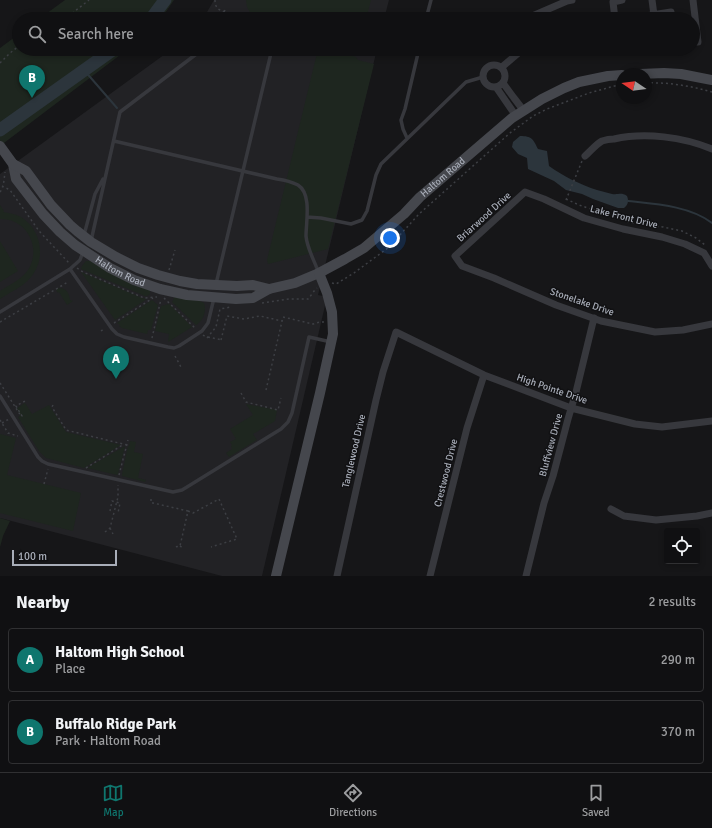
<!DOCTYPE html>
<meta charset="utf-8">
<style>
body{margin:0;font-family:Signika,sans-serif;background:#19191b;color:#f1f3f6}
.controls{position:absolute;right:12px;bottom:12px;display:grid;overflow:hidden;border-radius:4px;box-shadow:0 2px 6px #0003}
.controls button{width:36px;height:36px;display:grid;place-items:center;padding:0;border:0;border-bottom:1px solid #303032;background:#101012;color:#f1f3f6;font:20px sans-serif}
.compass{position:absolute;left:616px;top:68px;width:36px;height:36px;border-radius:50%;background:#101012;box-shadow:0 2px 6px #0003;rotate:283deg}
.scale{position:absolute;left:12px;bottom:10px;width:105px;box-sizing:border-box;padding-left:4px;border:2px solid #a8adb8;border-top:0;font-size:11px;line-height:14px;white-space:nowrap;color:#a8adb8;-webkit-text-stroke:3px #111113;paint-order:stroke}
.you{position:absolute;left:390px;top:238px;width:14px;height:14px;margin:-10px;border:3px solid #fff;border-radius:50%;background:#1a73e8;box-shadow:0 0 0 6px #1a73e833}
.badge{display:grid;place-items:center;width:26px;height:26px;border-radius:50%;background:#0f766e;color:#fff;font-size:13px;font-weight:700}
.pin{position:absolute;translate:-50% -33px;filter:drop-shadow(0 1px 2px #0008)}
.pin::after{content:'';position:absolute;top:21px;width:14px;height:12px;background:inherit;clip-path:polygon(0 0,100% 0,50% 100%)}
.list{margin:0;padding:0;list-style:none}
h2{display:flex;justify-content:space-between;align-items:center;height:52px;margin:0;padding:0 16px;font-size:17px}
h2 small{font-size:13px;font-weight:400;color:#9c9d9f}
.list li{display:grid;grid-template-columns:26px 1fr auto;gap:12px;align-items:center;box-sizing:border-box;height:64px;margin:0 8px 8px;padding:0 8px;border:1px solid #303032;border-radius:4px}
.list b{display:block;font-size:15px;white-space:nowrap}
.list p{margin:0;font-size:13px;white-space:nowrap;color:#9c9d9f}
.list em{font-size:13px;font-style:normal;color:#9c9d9f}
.icon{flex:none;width:22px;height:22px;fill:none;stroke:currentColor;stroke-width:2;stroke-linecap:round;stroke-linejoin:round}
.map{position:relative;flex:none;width:712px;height:576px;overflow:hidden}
.search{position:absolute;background:#101012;box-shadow:0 2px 6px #0003;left:12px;right:12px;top:12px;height:44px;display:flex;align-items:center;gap:10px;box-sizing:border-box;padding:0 14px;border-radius:22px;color:#9c9d9f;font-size:15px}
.sheet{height:196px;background:#101012}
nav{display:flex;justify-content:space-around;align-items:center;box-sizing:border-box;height:56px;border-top:1px solid #303032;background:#101012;font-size:11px;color:#9c9d9f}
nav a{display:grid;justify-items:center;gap:2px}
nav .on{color:#0f766e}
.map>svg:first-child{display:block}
.built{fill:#222225}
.green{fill:#1e261f}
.water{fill:#2c353c}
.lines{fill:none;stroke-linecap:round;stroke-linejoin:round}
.stream{stroke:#2c353c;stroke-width:2}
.river{stroke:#2c353c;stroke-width:13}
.path{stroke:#3d3f44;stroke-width:1.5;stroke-dasharray:2 3;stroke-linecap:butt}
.lane{stroke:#37383d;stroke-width:3.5}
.street{stroke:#37383d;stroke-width:7}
.secondary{stroke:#45474d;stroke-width:10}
.labels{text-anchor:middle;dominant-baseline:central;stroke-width:3;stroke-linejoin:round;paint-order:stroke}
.street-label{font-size:10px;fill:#a8adb8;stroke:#111113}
</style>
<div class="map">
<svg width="712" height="576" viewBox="0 0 712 576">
<rect width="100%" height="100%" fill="#161618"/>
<path class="built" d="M214,0H389L384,19H203Z
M172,49H377L318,295L327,297L262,576H222L0,518V174Z"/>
<path class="green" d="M65,0H174L161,19H39Z
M246,0H371L366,19H256L253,18L247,7Z
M19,34V49H128L0,146V48Z
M318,49H328L356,57L358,60L374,64L328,249L268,264L267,260Z
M0,205L4,211L3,212C9,213 15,214 21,217C42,230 46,259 31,277C23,287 10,292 0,299V291C9,285 21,280 28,270C42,248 27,218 0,219Z
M0,241L18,271L0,282Z
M86,261H91L150,290V294L147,296H145L81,269L82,266Z
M81,272L142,298L147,299L115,320Z
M58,288C66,288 69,292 70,300L73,301L67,305L59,292L58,293L56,290Z
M175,296L200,301L204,303C207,311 203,321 196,325L172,302Z
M152,300L158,305L151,330H148L147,334L122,328L119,326L120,325L119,324H118L117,323Z
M169,304L192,327L168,342L169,334L155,331L161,306Z
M25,403L32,414L49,405L66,432L121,445L84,468L46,458L39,451L18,417L20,416L17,408Z
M246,404L277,410L275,421L253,434L257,440L229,457L226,453L232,449L231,446L232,445L230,442L236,439L230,429L253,415Z
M0,434L16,438L7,475L81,493L73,531L0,513Z
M130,441L136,442L134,452L143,454L138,478L146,480L145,482L122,476V474L128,446H129Z
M125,446L118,474L117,475L87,468Z
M0,518L10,521L3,536L0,547Z"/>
<path class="water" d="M520,136C532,136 533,139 538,149L547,151L549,166C563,176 581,185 597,190C602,191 607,193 612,194C619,195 621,192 627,196C629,201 628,205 624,208H618L593,199L582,194L566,190L554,181L528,169L527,158L518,154L512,147L513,142Z"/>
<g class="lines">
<path class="stream" d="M84,70L117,108
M628,201C656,204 690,206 712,223"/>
<path class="river" d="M151,19L165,0
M0,130L114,49"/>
<path class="path" d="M215,0C215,7 218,10 225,12
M64,19L70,15L89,0
M218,19L223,14L225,10
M0,63L10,53L19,46
M646,83C668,82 691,86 712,92
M2,186L10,190L39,231L69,263
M0,192C4,187 4,179 5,172
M566,199L579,205L632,223L663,227L682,231L696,238L705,245
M566,200L582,161
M77,268L83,272L144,298L157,297
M169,270L175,250
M332,283L336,284L354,273L381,253L389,247L419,214L510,133L533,116L547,109L589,93L622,84
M164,298L196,329
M262,303L289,299H308C311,296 314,290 317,288
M0,322L68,282
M114,323L153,298
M101,331L105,328
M203,335L207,338L216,327L220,309L231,307
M208,337L222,340
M152,338L161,299
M221,340L227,316L244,319L260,316L282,321
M175,356L181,367
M0,383L21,416H22L16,406L25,401
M266,390L283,317L313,324L320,322H324
M241,393L246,402L278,410L281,398
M53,405L52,407L66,430L127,445
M0,420L8,433L18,436
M2,423L9,419
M86,468L124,444
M119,475L128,440
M44,484L48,469
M151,499V503H153L188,511L180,546L175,547
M110,511L112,501L120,503L118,513
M188,511L193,513L219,499L237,539L211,547
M110,528L113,534
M105,532L110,528L118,497V485
M180,546L184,549"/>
<path class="lane" d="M426,19L431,0
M407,138L403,129L401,120L405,109L419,49
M114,141L277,179C284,180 292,182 298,185C312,194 306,222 306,236C307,248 314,260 318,271
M307,217L321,218L351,224L362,220L367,211L376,175L381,164L466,82L483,77
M84,235L95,194L103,179
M91,241L120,112L203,49
M70,269L112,329L117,334L124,337L168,347L174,348L179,346L202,331L208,323L214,298
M216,284L272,49
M0,312L70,269L80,260L83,252
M0,396L38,457L42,461L48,464L173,492L182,490L187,487L281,429L288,422L292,413L309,337L331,342"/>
<path class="street" d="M652,0L654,15
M529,19L530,17L567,1L572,0
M615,19L613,2L622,0
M626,19L671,12L672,19
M693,42H698L693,0
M483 76a11 11 0 1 1 22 0a11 11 0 1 1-22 0Z
M502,67L523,49
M503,83L514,98L524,111
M496,87L516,116
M585,156C590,152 596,144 602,141C605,140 610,139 614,139C645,132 683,137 712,149
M712,266L704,253L685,244L662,237L623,229L584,218L544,199L525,192L455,256L462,266L494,278L556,305L601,321L655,332L683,330L712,324
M611,509L624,516L656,520L697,516L712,513
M337,576L376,400L383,372L396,332L484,375L571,408L635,424L662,427L712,421
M430,576L467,428L484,375
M526,576L544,503L553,476L568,419L576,392L594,318"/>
<g class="secondary">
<path d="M640,74L664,73L681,74L712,80"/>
<path id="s1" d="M0,146L13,164L16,179L43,214L60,232L75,245L110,268L134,280L160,289L187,295L236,299L253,298L269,289L295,283L319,273L345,259L364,248L404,214L420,197L512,118L542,99L564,88L579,82L608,76L622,75"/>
<path d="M13,164L26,171L51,205L70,225L77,231L91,242L116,257L138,268L158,275L180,281L197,284L237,286L253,285L269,289"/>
<path d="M276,576L320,393L333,334L332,312L327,293L319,273"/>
</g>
</g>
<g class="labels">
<g class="street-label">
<text stroke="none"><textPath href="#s1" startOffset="545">Haltom Road</textPath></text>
<text transform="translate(484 217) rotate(-42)">Briarwood Drive</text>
<text transform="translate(624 217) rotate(14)">Lake Front Drive</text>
<text stroke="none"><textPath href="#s1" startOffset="179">Haltom Road</textPath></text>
<text transform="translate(582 302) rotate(19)">Stonelake Drive</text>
<text transform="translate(552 389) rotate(19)">High Pointe Drive</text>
<text transform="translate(551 445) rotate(-75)">Bluffview Drive</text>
<text transform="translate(354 451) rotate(-77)">Tanglewood Drive</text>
<text transform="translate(446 473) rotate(-76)">Crestwood Drive</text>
</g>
</g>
</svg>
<div class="controls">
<button><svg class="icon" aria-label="locate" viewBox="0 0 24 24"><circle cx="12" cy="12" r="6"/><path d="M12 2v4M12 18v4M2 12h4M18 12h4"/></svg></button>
</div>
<svg class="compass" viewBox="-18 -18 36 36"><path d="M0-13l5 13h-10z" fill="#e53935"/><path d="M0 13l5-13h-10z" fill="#9c9d9f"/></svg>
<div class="scale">100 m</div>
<div class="you"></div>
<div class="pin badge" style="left:116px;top:379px">A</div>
<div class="pin badge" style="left:32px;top:98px">B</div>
<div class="search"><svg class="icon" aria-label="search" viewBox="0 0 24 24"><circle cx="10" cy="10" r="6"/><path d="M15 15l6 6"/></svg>Search here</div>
</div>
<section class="sheet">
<h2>Nearby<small>2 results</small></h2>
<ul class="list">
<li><span class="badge">A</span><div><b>Haltom High School</b><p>Place</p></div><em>290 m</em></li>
<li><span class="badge">B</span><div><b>Buffalo Ridge Park</b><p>Park · Haltom Road</p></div><em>370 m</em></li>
</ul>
</section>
<nav>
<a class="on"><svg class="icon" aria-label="map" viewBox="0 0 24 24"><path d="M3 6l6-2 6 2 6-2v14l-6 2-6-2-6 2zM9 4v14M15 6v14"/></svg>Map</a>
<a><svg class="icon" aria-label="directions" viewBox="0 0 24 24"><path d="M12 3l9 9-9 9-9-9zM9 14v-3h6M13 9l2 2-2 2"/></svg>Directions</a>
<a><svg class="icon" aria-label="saved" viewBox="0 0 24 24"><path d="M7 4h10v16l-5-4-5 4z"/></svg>Saved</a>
</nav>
